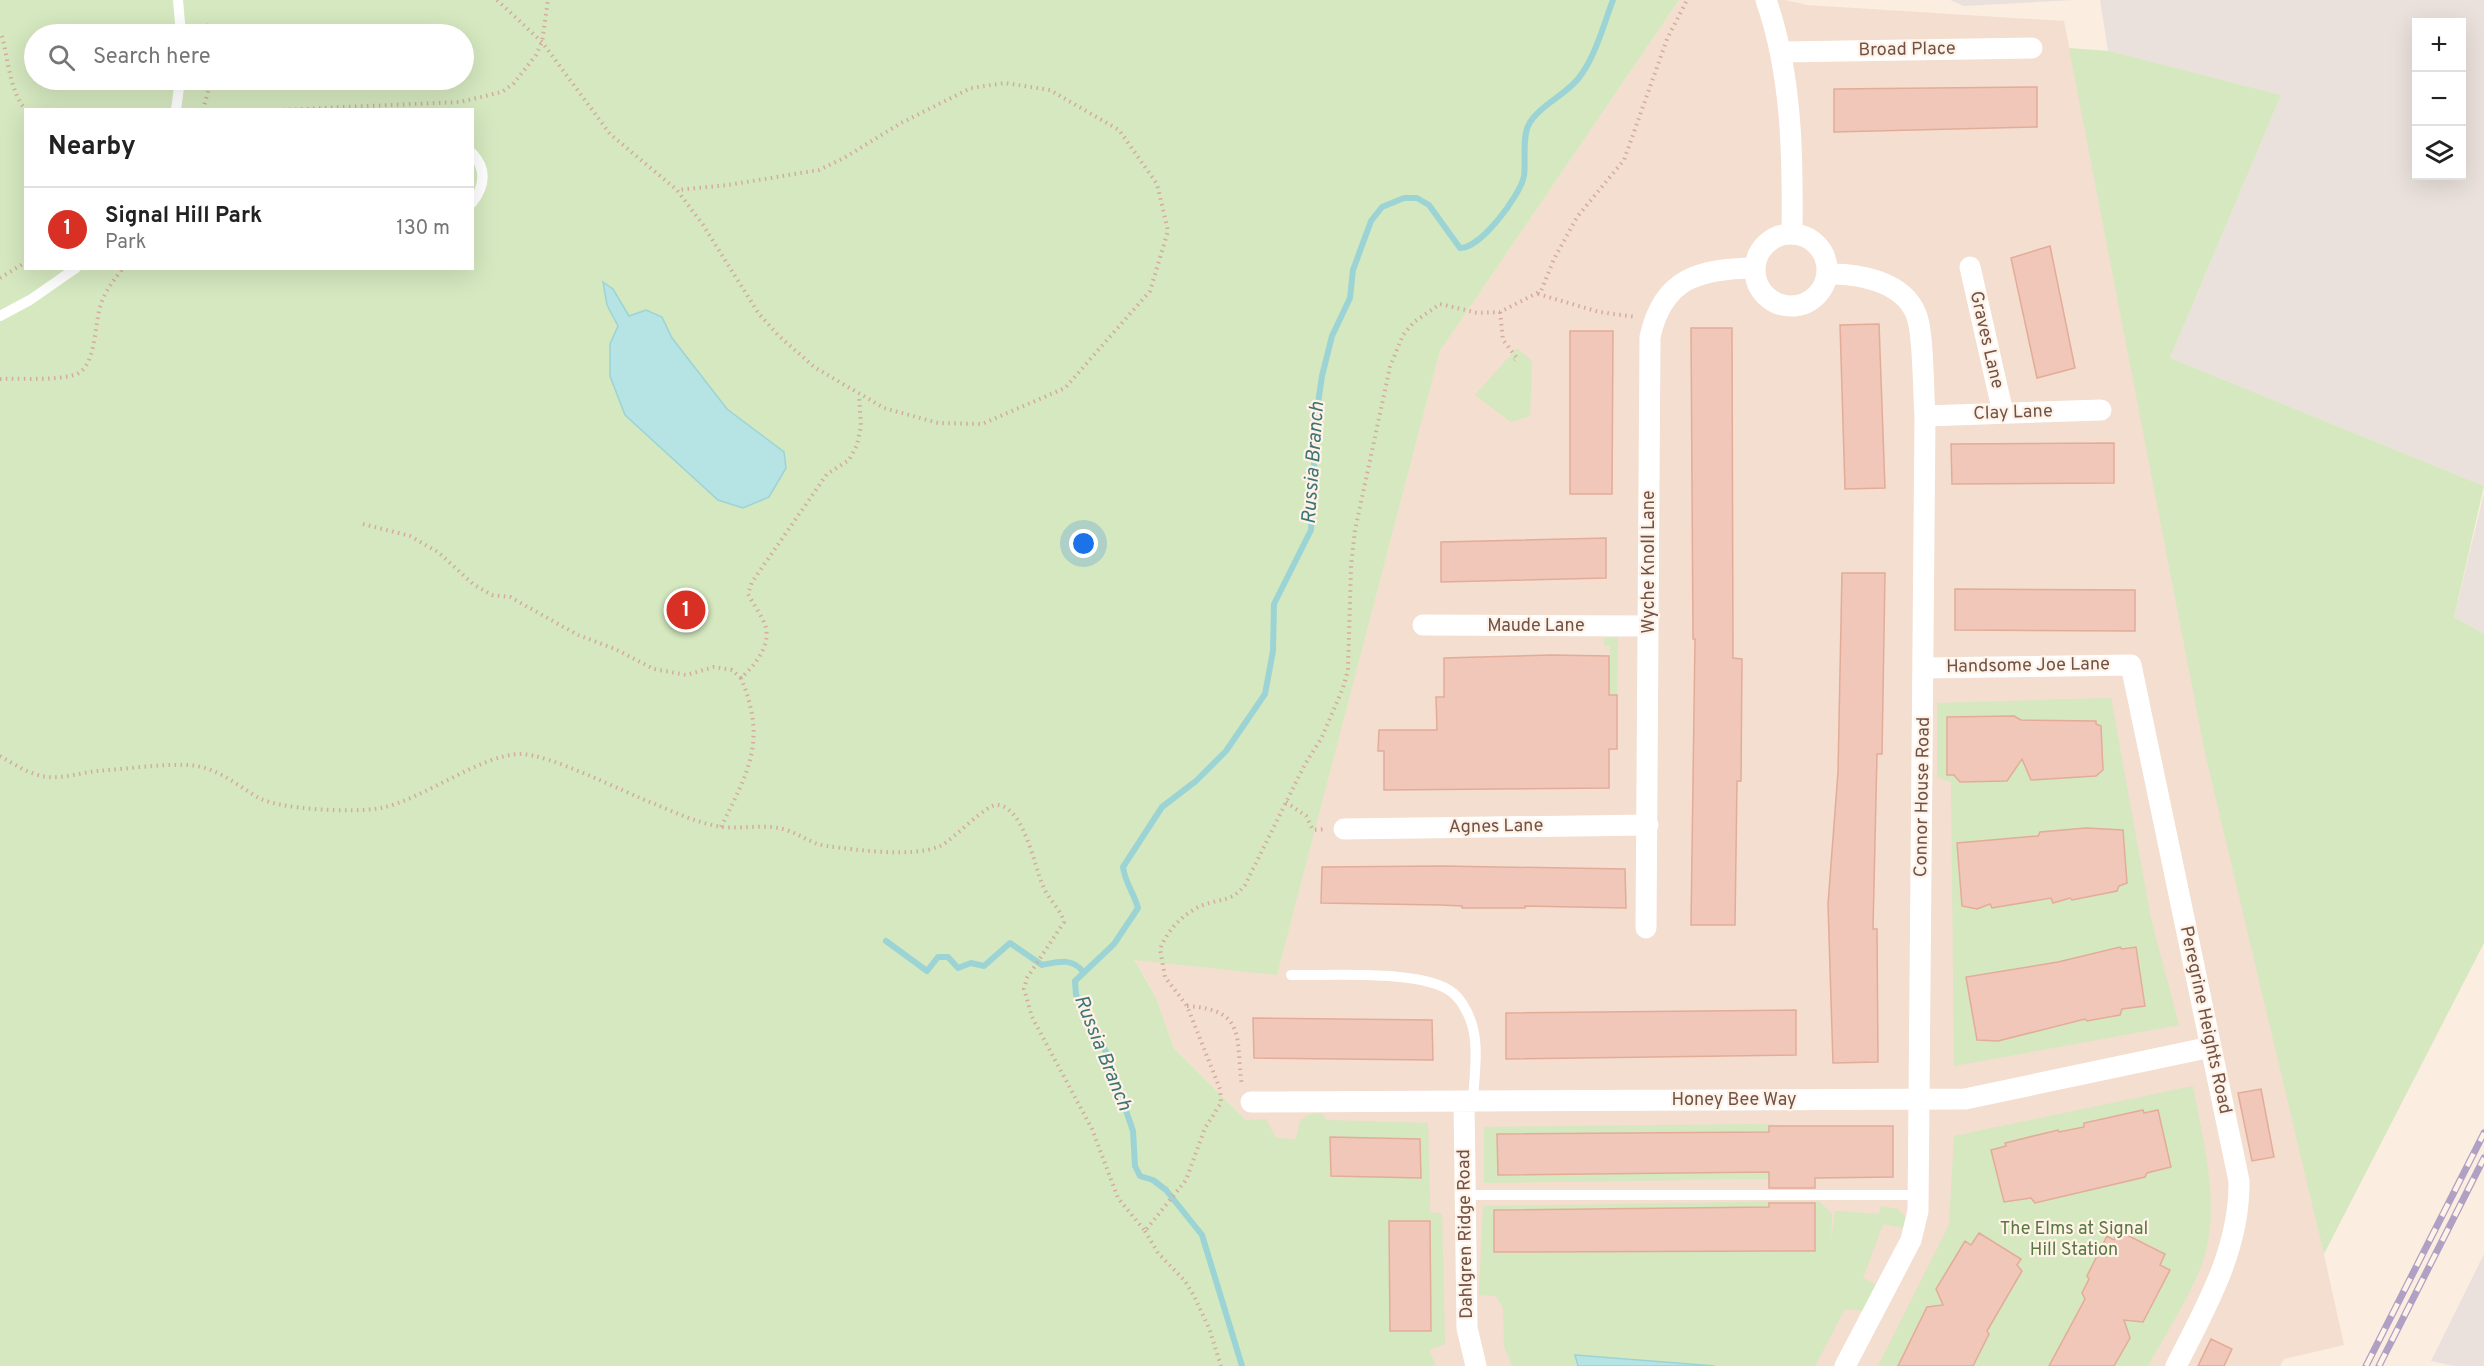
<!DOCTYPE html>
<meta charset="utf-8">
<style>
body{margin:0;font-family:Overpass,sans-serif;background:#f6f6f6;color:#222}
.controls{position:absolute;right:18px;top:18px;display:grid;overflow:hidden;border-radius:0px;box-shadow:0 6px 24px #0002}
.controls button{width:54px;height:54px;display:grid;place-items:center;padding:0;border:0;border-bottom:2px solid #e0e0e0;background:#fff;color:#222;font:30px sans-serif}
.you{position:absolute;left:1084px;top:544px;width:21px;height:21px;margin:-15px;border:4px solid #fff;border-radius:50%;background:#1a73e8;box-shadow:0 0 0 9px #1a73e833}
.badge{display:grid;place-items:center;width:39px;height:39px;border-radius:50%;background:#d93025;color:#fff;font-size:20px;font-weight:700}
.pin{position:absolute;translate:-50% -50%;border:3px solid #fff;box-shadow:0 2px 6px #0006}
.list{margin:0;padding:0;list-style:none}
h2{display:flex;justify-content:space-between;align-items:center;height:78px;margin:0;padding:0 24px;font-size:26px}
h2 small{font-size:20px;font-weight:400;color:#767676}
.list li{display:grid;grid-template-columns:39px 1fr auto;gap:18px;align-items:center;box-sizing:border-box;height:84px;padding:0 24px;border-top:2px solid #e0e0e0}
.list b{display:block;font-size:22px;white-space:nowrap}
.list p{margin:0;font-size:20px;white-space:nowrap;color:#767676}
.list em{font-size:20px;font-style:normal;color:#767676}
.icon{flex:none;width:33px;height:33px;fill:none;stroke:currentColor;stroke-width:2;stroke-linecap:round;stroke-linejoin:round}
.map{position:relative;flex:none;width:2484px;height:1366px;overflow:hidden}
.search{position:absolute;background:#fff;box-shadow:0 6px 24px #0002;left:24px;top:24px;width:450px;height:66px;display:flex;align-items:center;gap:15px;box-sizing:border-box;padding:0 21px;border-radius:33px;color:#767676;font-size:22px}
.panel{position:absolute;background:#fff;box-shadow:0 6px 24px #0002;left:24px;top:108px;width:450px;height:162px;border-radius:0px}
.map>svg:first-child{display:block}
.residential{fill:#f3decf}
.industrial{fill:#eae1dc;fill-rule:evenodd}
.green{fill:#d5e8bf;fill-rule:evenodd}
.water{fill:#b6e3e4;stroke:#9cd4d6;stroke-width:1.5}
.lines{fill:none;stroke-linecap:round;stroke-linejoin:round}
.stream{stroke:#9cd4d6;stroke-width:6}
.building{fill:#f0c7b8;stroke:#e3ac99;stroke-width:1.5}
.path{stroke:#d5ab9c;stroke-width:4;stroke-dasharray:1.5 4.5;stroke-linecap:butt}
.lane{stroke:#fff;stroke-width:10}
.street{stroke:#fff;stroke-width:21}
.rail-casing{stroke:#afa0c4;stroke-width:7}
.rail{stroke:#fff2e6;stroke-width:4.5;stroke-dasharray:14;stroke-linecap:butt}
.labels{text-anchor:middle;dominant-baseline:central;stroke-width:4.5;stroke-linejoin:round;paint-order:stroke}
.street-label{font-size:18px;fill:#715248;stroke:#fff2e6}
.park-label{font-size:18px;fill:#587841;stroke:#fff2e6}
.water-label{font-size:20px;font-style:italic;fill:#3c7577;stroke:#fff2e6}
</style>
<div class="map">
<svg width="2484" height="1366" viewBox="0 0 2484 1366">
<rect width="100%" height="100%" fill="#fbede0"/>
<path class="residential" d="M1679,0H1785L1807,5L2064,21L2173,571L2344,1345L2284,1359L2280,1366H1348L1278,1152L1174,1048L1156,998L1135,959L1277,974L1440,351Z"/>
<path class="industrial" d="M1950,0H2074L1964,6Z
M2100,0H2484V486L2170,358L2281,95L2108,51ZM2416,22H2462V176H2416Z
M2484,493V634L2454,617Z
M2484,1254V1366H2455L2431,1361Z"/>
<path class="green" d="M0,0H1679L1440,351L1277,975L1135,960L1156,998L1174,1048L1246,1120L1266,1119L1276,1138L1296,1139L1300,1121L1308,1115L1322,1113L1326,1120L1428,1123L1430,1212L1442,1214L1445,1344L1429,1350L1436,1366H0ZM34,34H464V80H34ZM26,110H472V268H26Z
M2069,48L2109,51L2281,95L2170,358L2484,486L2454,617L2484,634V943L2324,1254L2205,753Z
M1517,348L1532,361L1530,416L1511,422L1475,395Z
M1604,638H1618L1617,695H1609L1610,646H1604Z
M2111,698L2151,919L2179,1025L1954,1066L1951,782L1937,777V703Z
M2193,1086C2203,1143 2222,1207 2202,1264C2190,1296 2165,1335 2148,1366H1878L1949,1225L1954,1136Z
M1751,1124L1890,1129L1891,1177L1484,1183V1127Z
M1819,1201L1832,1214L1831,1243L1835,1211L1879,1214L1881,1206L1898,1209L1908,1219L1903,1228L1883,1224L1863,1278L1877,1285L1864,1311L1845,1309L1815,1366H1512L1504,1346L1503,1308L1496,1296L1479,1295L1483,1206Z"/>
<path class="water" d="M603,282L613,289L629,316L646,310L662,317L672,338L727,409L784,452L786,468L769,497L743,508L718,500L625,415L610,376V344L618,326L607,305Z
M1575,1355L1715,1366H1578Z"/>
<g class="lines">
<path class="stream" d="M886,941L927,971L938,957H948L958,968L971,963L984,966L1010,943L1042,965C1057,962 1073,957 1083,972
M1242,1366L1202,1235L1166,1190L1153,1180L1140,1176L1135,1166L1133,1131L1106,1052L1076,995L1075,981L1114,944L1138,908C1134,893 1125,883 1123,867L1162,807L1196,781L1226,751L1265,694L1273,651L1274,604L1311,530L1316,417L1322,376L1332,336L1350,298L1353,270L1371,221L1382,207L1404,198H1417L1429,205L1460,248C1480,249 1520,196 1524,176C1526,161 1522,140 1528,126C1537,107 1564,96 1578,79C1595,58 1603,26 1613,0"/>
</g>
<path class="building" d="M2037,87V127L1834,132V89Z
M2050,246L2075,368L2037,378L2011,258Z
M1879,324L1885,488L1845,489L1840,325Z
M1691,328H1732L1733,658L1742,659L1741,781H1737L1735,925H1691L1695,639H1693Z
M1570,331H1613L1612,494H1570Z
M2114,443V483L1952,484L1951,444Z
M1606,538V578L1441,582V542Z
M1842,573H1885L1882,754H1877L1873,929H1877L1878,1062L1833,1063L1828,904L1838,772Z
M1955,589L2135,590V631L1955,630Z
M1550,655L1609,656V695H1617V749H1609V788L1384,790V751H1378L1379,730H1437L1436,697H1444V658Z
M2014,716L2021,720L2096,721V724L2101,726L2103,770L2096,776L2031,780L2022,759L2007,781L1960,782L1954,775H1947V717Z
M2086,828L2123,830L2127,883L2119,886L2117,891L2072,900L2070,898L2053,903L2051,898L1992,908L1990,904L1977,909L1962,906L1957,843L2038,836L2040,832Z
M1441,866L1625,869L1626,908L1525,906V908H1462V906L1441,905L1321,903L1322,867Z
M2120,947L2122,949L2136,947L2145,1006L2122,1009L2120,1015L2087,1021L2085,1019L1998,1041L1977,1040L1966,977L2058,962Z
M1796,1010V1055L1506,1059V1013Z
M1253,1018L1432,1020L1433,1060L1254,1058Z
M2261,1089L2274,1157L2252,1161L2238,1093Z
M2143,1110L2144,1113L2158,1110L2171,1167L2147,1173L2145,1177L2035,1203L2031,1198L2004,1202L1991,1150L2006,1146L2005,1143L2058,1130L2059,1132L2084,1127V1123Z
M1769,1126H1893V1177L1815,1178V1188H1769V1172L1498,1175L1497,1134L1769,1132Z
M1330,1137L1420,1139L1421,1178L1331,1176Z
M1769,1203H1815V1251L1494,1252V1210L1769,1207Z
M1389,1221H1430L1431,1331H1390Z
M2119,1231L2165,1254L2160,1265L2170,1270L2143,1322L2124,1320L2130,1338L2114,1366H2049L2085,1299L2082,1293L2089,1279L2087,1276L2107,1236L2114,1240Z
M1979,1233L2021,1259L2017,1265L2022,1271L1987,1331L1989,1334L1973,1366H1898L1927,1307L1943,1305L1936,1289L1950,1266L1965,1241L1971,1245Z
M2211,1339L2232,1349L2224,1366H2198Z"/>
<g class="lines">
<path class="path" d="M497,0L542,42L610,134L677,190L703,225L759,314L778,335L814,367L884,408L938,423L982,424L1065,388L1150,291L1168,231L1157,184L1119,130L1050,90L1005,83L971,88L901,123L844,158L819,170L728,185L677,190
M195,27L212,25L213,34
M2,36C8,58 10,93 26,110
M203,110L211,80
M277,110L460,102L502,92L514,83L536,55L542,42L548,0
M0,278L26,262
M1538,294L1599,312L1636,317
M1500,312L1503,340L1517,358L1514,360
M0,379C24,378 51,381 74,375C97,369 94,323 101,304C105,291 114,280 123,268
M363,524L410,536L438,552L473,584L492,595L510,597L578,635L615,649L654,669L686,675L714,667L732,670L741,678
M0,756C12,763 24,771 38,775C57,781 78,773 97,771C126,769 158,764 187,765C215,766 234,783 257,797C278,810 356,813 381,808C424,799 480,755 520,754C550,754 623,792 655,804C676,813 700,824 723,827C743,829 764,824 783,829C799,833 810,844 827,846C857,850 913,858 940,846C955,839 986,803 998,805C1025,809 1034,866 1043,886C1048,899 1060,908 1064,922L1027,978L1024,989L1032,1017L1092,1129L1118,1198L1145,1231L1186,1180L1205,1128L1221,1103L1220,1089L1187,1006L1165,977L1160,949C1168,929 1184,913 1203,905C1223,898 1231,902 1245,885L1305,764L1321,739L1343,688L1348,670L1351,566L1355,530L1390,367L1403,335L1414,322L1440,304L1478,313L1500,312L1541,291L1554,259L1577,217L1624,160L1667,39L1687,0
M1286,802L1306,816L1313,830L1326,829
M721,827C749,770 767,741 741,678C754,666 770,647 766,628C763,617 753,604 748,594L752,582L827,474L849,460L857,445L861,426L859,395
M1187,1006C1248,1010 1235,1038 1242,1086
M1145,1231L1158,1253L1185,1281L1194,1296L1209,1328L1221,1366"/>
<path class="lane" d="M178,0L181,34
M176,110L180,80
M472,153C487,169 485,186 472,203
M0,316L30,300L76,268
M1291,975C1329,976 1425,969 1453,993C1463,1001 1472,1020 1474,1033C1478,1054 1474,1080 1473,1101
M1465,1195H1919"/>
<path class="street" d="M1766,0C1792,74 1793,156 1792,234
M1782,52L2032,48
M1755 270a36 36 0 1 1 72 0a36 36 0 1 1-72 0Z
M1970,267L2003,413
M1827,274C1857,273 1903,281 1916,314C1924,332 1923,393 1925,416L1918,1211L1911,1240L1845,1366
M1925,416L2101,410
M1423,625L1648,626
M1924,668L2131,665L2239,1181C2240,1249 2206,1307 2176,1366
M1344,829L1648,825
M1646,928L1650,337C1663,277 1700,269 1755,268
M1464,1101L1467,1328L1476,1366
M1251,1102L1965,1099L2211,1047"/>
<g class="rail-casing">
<path id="rail" d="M2366,1366L2484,1133
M2379,1366L2484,1158"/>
</g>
<use href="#rail" class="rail"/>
</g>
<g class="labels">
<g class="street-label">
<text transform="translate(1907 50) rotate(-1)">Broad Place</text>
<text transform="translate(1986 340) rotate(77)">Graves Lane</text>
<text transform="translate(2013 413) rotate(-2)">Clay Lane</text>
<text transform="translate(1649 562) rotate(-90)">Wyche Knoll Lane</text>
<text x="1536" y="626">Maude Lane</text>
<text transform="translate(2028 666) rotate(-1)">Handsome Joe Lane</text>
<text transform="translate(1923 797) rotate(-89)">Connor House Road</text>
<text transform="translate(1496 827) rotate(-1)">Agnes Lane</text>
<text transform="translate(2205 1020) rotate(78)">Peregrine Heights Road</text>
<text x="1734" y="1100">Honey Bee Way</text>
<text transform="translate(1466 1234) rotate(-91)">Dahlgren Ridge Road</text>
</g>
<g class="park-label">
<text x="2074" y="1229">The Elms at Signal<tspan x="2074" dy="21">Hill Station</tspan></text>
</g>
<g class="water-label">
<text transform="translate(1314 463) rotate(-86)">Russia Branch</text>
<text transform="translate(1102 1053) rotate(68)">Russia Branch</text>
</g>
</g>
</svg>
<div class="controls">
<button>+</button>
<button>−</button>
<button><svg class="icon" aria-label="layers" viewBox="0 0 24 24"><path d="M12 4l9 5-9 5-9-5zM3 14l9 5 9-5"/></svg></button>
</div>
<div class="you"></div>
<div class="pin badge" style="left:686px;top:610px">1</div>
<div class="search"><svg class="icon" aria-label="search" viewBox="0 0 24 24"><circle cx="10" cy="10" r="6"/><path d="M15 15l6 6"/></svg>Search here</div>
<section class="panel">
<h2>Nearby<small></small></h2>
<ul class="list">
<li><span class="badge">1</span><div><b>Signal Hill Park</b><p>Park</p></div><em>130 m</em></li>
</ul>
</section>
</div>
